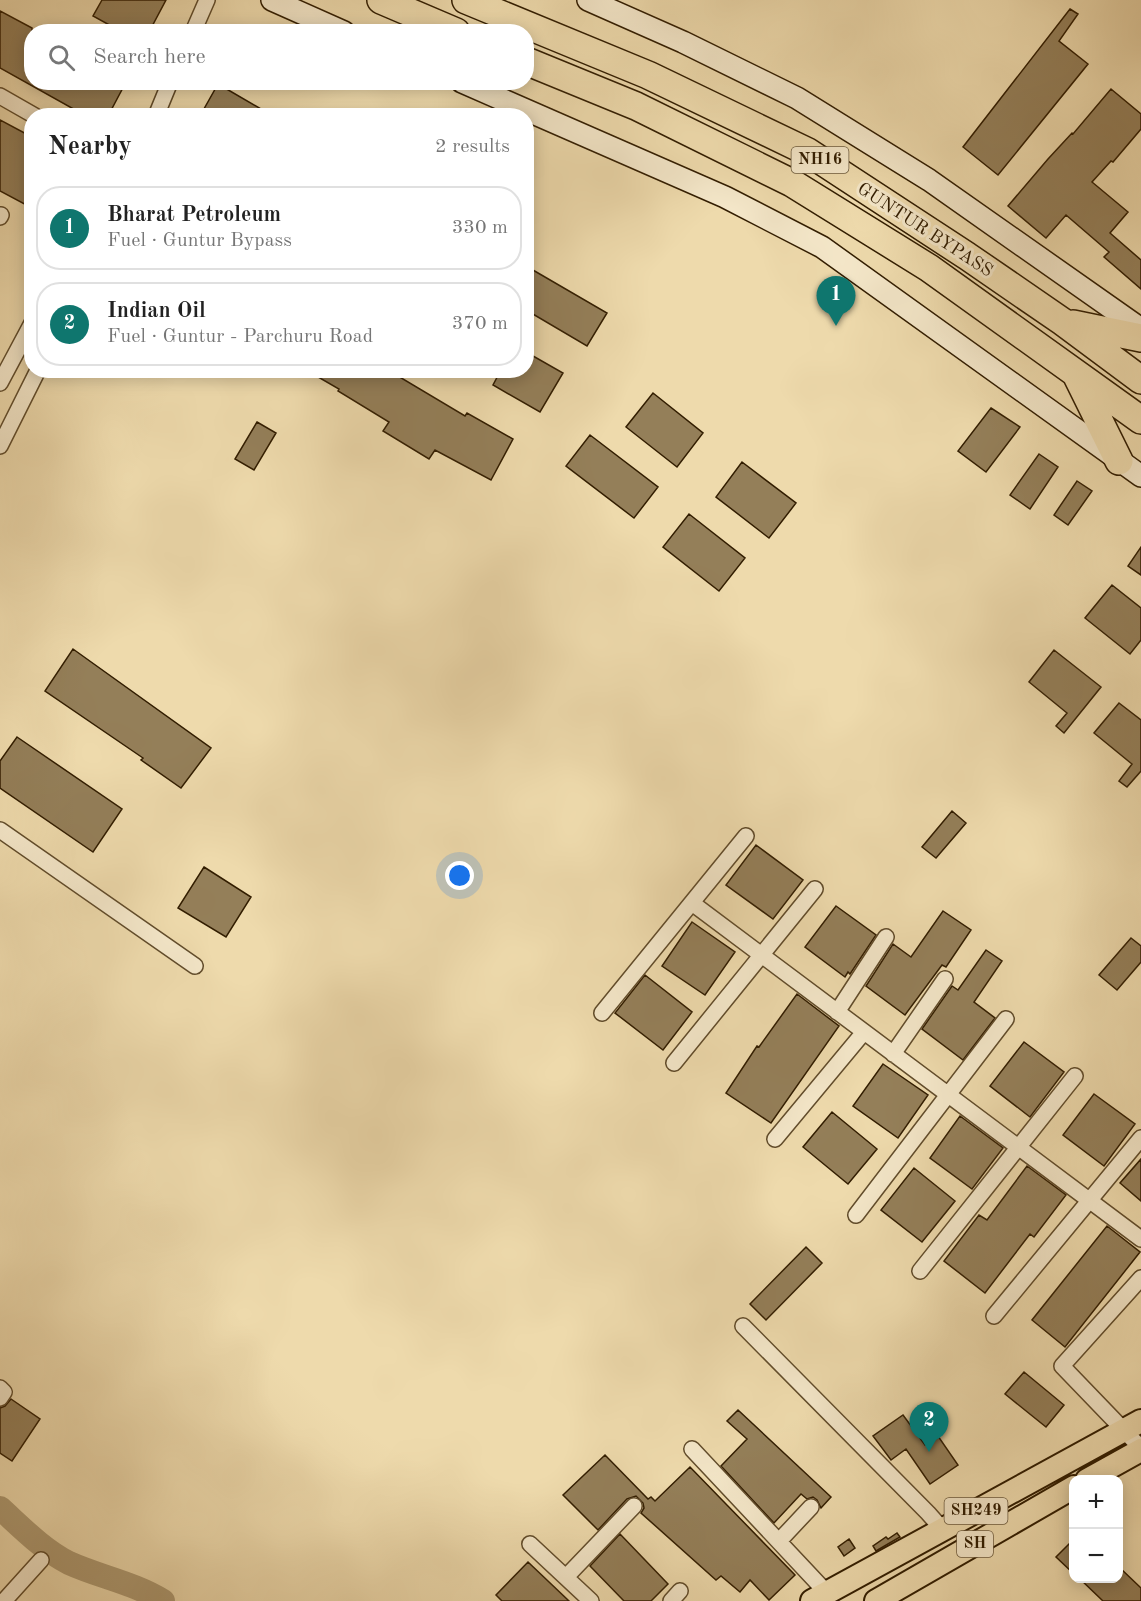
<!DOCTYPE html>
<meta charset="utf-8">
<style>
body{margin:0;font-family:"Old Standard TT",serif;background:#f2f2f2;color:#222}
.controls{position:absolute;right:18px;bottom:18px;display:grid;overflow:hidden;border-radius:12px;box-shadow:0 3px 15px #0003}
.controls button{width:54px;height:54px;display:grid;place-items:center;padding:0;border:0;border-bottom:2px solid #e0e0e0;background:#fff;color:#222;font:30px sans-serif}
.you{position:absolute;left:460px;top:876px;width:21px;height:21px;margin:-15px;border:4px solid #fff;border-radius:50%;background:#1a73e8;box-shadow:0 0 0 9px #1a73e833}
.badge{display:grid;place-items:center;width:39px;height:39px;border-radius:50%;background:#0f766e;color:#fff;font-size:20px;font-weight:700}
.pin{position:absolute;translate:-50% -50px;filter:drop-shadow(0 2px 3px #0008)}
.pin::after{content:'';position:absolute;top:32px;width:21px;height:18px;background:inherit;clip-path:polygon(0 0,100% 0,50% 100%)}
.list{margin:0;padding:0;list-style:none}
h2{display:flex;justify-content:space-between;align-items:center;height:78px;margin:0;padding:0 24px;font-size:26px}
h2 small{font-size:20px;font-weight:400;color:#767676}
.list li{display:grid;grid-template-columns:39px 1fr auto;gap:18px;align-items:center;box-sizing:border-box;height:84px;margin:0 12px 12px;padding:0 12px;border:2px solid #e0e0e0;border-radius:24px}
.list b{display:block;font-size:22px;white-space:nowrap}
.list p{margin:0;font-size:20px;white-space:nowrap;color:#767676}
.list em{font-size:20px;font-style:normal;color:#767676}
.icon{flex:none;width:33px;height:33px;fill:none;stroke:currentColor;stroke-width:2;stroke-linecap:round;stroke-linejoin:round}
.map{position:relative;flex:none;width:1141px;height:1601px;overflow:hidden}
.search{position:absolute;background:#fff;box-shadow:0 3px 15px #0003;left:24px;top:24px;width:510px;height:66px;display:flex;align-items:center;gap:15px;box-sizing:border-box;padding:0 21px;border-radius:24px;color:#767676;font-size:22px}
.panel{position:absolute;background:#fff;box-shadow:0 3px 15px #0003;left:24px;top:108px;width:510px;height:270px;border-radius:24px}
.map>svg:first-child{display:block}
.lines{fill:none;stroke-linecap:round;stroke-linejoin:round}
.river{stroke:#ae9a72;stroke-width:24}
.building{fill:#947f59;stroke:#321d00;stroke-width:1.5}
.street-casing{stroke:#614c2b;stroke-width:18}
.secondary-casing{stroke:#321d00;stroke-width:24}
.primary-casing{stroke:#321d00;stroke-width:26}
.highway-casing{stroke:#321d00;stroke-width:30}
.street{stroke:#f4e7c9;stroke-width:15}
.secondary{stroke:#f4e7c9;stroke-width:21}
.primary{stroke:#eedaac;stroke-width:22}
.highway{stroke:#eedaac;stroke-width:27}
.labels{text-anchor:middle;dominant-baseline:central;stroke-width:6;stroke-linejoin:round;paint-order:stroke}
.shield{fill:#f4e7c9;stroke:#6c5a3c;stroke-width:1.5}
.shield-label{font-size:16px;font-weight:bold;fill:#321d00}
.street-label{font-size:18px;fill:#321d00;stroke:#f4e7c9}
</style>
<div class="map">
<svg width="1141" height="1601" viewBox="0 0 1141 1601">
<rect width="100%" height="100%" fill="#eedaac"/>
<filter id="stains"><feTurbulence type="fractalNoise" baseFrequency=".00333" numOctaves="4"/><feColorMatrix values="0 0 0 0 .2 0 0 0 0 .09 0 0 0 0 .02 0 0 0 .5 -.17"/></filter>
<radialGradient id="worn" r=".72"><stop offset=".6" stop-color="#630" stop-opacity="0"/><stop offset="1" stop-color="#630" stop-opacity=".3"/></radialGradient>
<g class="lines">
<path class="river" d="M0,1508C21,1527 43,1550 69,1563C100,1577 134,1583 163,1601"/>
</g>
<path class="building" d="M102,0H166L149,32H122L93,16Z
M1070,9L1078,14L1059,41L1088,64L998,175L963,147Z
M0,11L32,28V82H126L108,116H86L0,68Z
M218,84L273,116H200Z
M1111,89L1141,114V129L1113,162L1111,161L1092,182L1128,212L1110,233L1141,260V289L1104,257L1109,252L1066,215L1046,238L1008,206L1048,159L1072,133L1073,134Z
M0,120L32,137V208L0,191Z
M526,266L607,313L587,346L526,310Z
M526,352L563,373L540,412L493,385L501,370H526Z
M306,370H388L465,416L467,413L513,439L491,480L435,450L429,459L383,431L389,422L338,391L339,389Z
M653,393L703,433L677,467L626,427Z
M991,408L1020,427L986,472L958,451Z
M257,422L276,433L254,470L235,459Z
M590,435L658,487L634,518L566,466Z
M1039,454L1058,467L1030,509L1010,495Z
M742,462L796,503L769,538L716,497Z
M1077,481L1092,491L1068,525L1054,515Z
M689,514L745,558L719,591L663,547Z
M1141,547V575L1128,566Z
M1112,585L1141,608V640L1130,654L1085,618Z
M73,649L211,748L181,788L141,760L143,758L45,691Z
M1054,650L1101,687L1064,733L1056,726L1067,713L1029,682Z
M1119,703L1141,720V771L1127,787L1119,781L1132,764L1094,733Z
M17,737L122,809L93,852L0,788V761Z
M952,811L966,823L936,858L922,847Z
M756,845L803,880L773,919L726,885Z
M204,867L251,897L226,937L178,908Z
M836,906L876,935L850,974L848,972L845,977L805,947Z
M943,911L971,930L946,967L942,965L905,1015L866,986L893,944L911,957Z
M692,922L735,952L705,995L662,966Z
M1131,938L1141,946V962L1117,990L1099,975Z
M986,950L1002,961L974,1002L995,1018L963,1060L922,1029L952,986L958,990Z
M645,975L692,1012L663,1050L615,1013Z
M797,994L839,1026L771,1123L726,1093L757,1046L759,1047Z
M1024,1042L1064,1072L1030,1117L990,1086Z
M883,1064L928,1095L898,1138L853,1106Z
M1094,1094L1135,1124L1104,1166L1063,1135Z
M832,1112L877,1149L848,1184L803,1147Z
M960,1116L1003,1148L972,1189L930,1158Z
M1141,1159V1201L1120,1183Z
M1027,1166L1066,1195L1034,1237L1030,1234L985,1293L944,1261L979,1215L987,1220Z
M914,1168L955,1201L922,1242L881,1210Z
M1107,1226L1140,1252L1065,1347L1032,1320Z
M806,1247L822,1263L766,1320L750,1304Z
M1024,1372L1064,1405L1046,1427L1005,1394Z
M11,1399L40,1419L12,1461L0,1453V1408L5,1406Z
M738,1410L831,1497L821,1508L817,1500L813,1497L807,1499L801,1494L774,1523L721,1466L747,1439L727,1421Z
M903,1415L925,1445L938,1436L958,1465L930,1484L906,1449L891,1460L873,1436Z
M605,1455L648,1499L651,1497L655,1501L690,1467L795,1575L769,1600L750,1580L740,1592L721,1576L716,1580L641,1513L644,1508L643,1503L636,1496L627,1499L598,1530L563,1495Z
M897,1533L900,1537L876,1551L873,1546L886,1537L888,1539Z
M620,1534L668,1584L651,1601H624L590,1566Z
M849,1539L855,1548L844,1556L838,1547Z
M1074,1539V1574L1056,1557Z
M528,1562L569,1601H502L496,1595Z
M1119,1567L1141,1588V1601H1103L1079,1578H1119Z"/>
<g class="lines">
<g class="street-casing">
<path id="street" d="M193,32L207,0
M0,96L35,116
M156,116L170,82
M0,217L1,215
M0,383L32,323
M0,446L38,370
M0,830L195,966
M692,903L1141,1239
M837,1012L886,937
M602,1013L746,836
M893,1054L945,979
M674,1063L815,889
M775,1139L864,1032
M856,1215L1006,1019
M920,1271L1075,1076
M1141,1278L1062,1366L1141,1448
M994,1316L1141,1138
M743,1326L928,1513L943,1530
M0,1388L4,1392L0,1398
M692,1449L827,1593
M780,1540L811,1507
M530,1544L591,1601
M566,1577L634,1506
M4,1601L41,1560
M671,1601L680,1591"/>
</g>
<g class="secondary-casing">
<path id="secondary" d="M272,0L344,32
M588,0L683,42L797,98L929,180L1141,329
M462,82L725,197L822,247L1141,476"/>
</g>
<g class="primary-casing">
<path id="primary" d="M1087,1480L1141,1450
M812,1601L1141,1421
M876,1601L1074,1487"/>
</g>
<g class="highway-casing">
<path id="highway" d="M381,0L456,32
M466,0L648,75L808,152L967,256L1063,322L1141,380
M526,61L636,106L792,183L929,268L1141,420
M1073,324L1141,338
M1077,376L1119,461"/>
</g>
<use href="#street" class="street"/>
<use href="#secondary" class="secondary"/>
<use href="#primary" class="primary"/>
<use href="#highway" class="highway"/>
</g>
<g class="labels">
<g class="shield">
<rect x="791.5" y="147" width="57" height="26" rx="4.5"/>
<rect x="944.5" y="1498" width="63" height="26" rx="4.5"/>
<rect x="957" y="1531" width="36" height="26" rx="4.5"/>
</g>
<g class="shield-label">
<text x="820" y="160">NH16</text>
<text x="976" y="1511">SH249</text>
<text x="975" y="1544">SH</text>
</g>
<g class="street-label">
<text transform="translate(925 230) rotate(33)">GUNTUR BYPASS</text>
</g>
</g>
<rect width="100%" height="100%" filter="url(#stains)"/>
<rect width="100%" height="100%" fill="url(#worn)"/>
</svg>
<div class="controls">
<button>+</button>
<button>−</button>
</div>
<div class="you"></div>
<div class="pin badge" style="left:836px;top:326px">1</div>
<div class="pin badge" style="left:929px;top:1452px">2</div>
<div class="search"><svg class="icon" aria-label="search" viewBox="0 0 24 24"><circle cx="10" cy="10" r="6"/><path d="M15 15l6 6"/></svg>Search here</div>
<section class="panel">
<h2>Nearby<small>2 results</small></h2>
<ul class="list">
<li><span class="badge">1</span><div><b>Bharat Petroleum</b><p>Fuel · Guntur Bypass</p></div><em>330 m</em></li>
<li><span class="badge">2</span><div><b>Indian Oil</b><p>Fuel · Guntur - Parchuru Road</p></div><em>370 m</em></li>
</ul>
</section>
</div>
